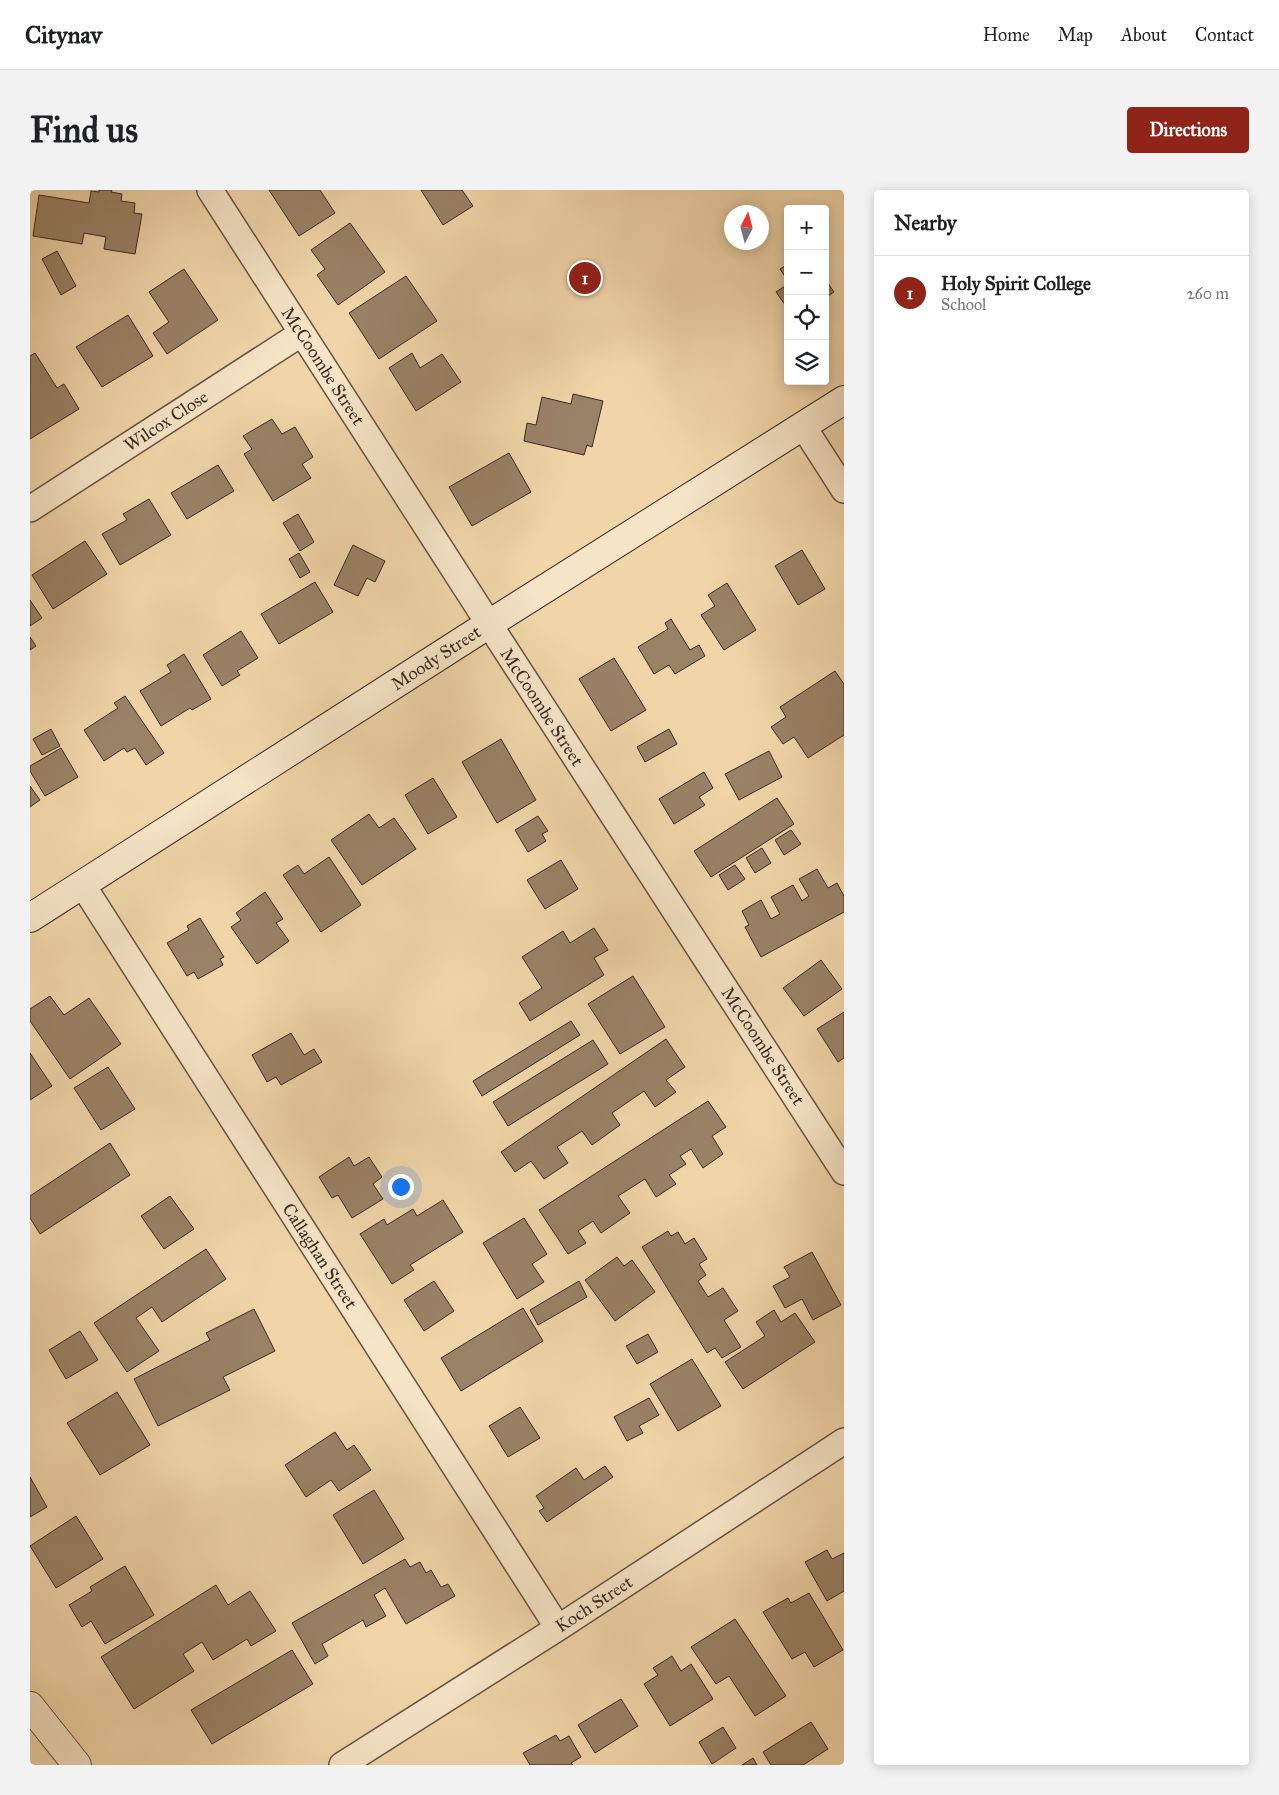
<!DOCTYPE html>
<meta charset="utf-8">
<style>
body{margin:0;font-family:"IM FELL Great Primer",serif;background:#f2f2f2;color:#202124}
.controls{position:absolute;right:15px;top:15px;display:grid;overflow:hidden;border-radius:5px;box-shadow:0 2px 12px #0003}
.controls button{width:45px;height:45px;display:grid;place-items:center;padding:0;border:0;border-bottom:1px solid #e0e0e0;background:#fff;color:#202124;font:25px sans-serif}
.compass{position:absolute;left:694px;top:15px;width:45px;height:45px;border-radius:50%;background:#fff;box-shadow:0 2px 12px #0003;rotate:6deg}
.you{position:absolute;left:370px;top:996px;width:18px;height:18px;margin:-12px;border:4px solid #fff;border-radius:50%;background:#1a73e8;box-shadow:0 0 0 8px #1a73e833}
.badge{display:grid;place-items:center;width:32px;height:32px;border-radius:50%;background:#8f2418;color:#fff;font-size:16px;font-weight:700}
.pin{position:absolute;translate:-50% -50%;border:2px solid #fff;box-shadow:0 1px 5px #0006}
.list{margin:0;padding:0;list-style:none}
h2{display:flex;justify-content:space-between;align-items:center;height:65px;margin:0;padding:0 20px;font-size:21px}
h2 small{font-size:16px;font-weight:400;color:#757577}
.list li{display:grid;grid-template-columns:32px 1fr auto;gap:15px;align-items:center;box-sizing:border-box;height:75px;padding:0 20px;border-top:1px solid #e0e0e0}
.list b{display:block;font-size:19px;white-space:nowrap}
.list p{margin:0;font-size:16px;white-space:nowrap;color:#757577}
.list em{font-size:16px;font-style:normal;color:#757577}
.icon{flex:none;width:28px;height:28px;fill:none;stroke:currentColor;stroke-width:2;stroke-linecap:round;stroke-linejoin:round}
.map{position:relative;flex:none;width:814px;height:1575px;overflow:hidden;border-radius:5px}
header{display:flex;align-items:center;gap:30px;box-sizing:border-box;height:70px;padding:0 25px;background:#fff;border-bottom:1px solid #e0e0e0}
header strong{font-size:24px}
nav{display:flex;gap:28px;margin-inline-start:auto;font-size:18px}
.intro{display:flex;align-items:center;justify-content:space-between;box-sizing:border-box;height:120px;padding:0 30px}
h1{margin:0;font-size:35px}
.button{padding:12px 22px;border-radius:5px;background:#8f2418;color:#fff;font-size:18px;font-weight:700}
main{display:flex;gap:30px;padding:0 30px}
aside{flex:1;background:#fff;border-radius:5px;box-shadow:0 2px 12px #0003}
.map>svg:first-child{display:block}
.building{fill:#9a8267;stroke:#3b2820}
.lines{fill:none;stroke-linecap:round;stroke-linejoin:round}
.minor-casing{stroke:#685342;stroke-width:28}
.tertiary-casing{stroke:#685342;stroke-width:30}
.secondary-casing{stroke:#3b2820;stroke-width:30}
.minor{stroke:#f6e4c7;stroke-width:25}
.tertiary{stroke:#f6e4c7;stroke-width:28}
.secondary{stroke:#f6e4c7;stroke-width:28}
.labels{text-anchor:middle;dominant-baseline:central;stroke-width:4;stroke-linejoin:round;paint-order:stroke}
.street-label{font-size:18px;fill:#3b2820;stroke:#f6e4c7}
</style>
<header>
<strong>Citynav</strong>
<nav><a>Home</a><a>Map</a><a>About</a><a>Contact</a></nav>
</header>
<div class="intro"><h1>Find us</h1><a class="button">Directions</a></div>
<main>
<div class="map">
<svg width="814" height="1575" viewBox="0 0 814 1575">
<rect width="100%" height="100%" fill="#f1d5a9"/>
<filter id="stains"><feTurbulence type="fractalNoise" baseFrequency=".004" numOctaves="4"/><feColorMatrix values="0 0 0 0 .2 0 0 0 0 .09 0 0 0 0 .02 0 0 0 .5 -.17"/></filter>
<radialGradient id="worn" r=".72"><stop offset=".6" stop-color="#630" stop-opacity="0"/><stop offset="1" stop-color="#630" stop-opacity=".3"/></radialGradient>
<path class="building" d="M69,0H82L81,2L92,4L91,11L105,13L104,23L112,24L105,64L74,59L76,47L54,43L52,54L3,46L9,5L59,13L61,1L69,2Z
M239,0H290L305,23L269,46Z
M391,0H432L443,16L413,35Z
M320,33L355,82L308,115L287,85L295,79L281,60Z
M27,61L46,96L31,105L12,69Z
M758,74V91L750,79Z
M154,79L188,130L137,164L123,143L139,132L119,102Z
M376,86L407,131L349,169L319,123Z
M795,89L804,102L795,108Z
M758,94V119L746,102Z
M98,125L123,166L72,197L46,157Z
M5,163L27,198L34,194L49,219L0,249V166Z
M382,163L390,178L412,164L431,192L386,221L359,178Z
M543,204L573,211L562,257L557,255L554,265L494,251L497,233L506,235L512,207L541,214Z
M242,229L252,244L265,237L283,267L272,274L281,288L243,311L214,264L222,259L213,246Z
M479,263L501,302L442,336L419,297Z
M188,275L204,301L157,329L141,303Z
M119,309L141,345L90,375L72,344L97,330L93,324Z
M268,324L284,352L270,361L253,333Z
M55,351L77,384L23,419L2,385Z
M323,355L355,371L345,392L337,388L328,406L304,395Z
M772,360L795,399L768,415L745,376Z
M269,363L280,382L270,388L259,369Z
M285,392L303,422L249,454L231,424Z
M697,393L726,440L694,460L671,425L685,416L678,405Z
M0,410L12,428L0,436Z
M641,429L660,460L669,455L675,466L645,484L639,475L624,484L608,457L638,439L635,433Z
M211,441L228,468L207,481L210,485L192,496L173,465Z
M0,447L6,456L0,460Z
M154,464L181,509L162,520L160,518L131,536L110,501L141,482L137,475Z
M584,468L616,520L581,541L549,489Z
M805,481L814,494V545L778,568L764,547L753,554L741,537L756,527L750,517Z
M95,506L134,563L116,575L105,558L97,562L94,558L74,571L54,540L88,518L84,513Z
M21,539L30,556L12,565L3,549Z
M639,539L647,554L615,572L607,557Z
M471,549L506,610L467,633L432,572Z
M31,558L48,587L15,606L0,581V576Z
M739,561L752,587L709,610L695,584Z
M674,582L683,598L669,607L675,615L644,634L629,609Z
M403,588L427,627L398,644L375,605Z
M0,596L10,610L0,617Z
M747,608L764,634L681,687L664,661Z
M339,624L349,638L364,628L386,659L332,695L301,650Z
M508,626L518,641L512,644L516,651L498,662L485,640Z
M761,640L771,654L754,665L745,650Z
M732,658L741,673L725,683L716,668Z
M299,667L331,715L291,742L253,685L268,675L274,684Z
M531,670L548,699L515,719L497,690Z
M705,675L715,689L698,700L689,685Z
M787,679L798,698L807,693L814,706V722L731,767L715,737L719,735L712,721L731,710L741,729L750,724L741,707L763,695L772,711L779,706L769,689Z
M235,702L253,729L246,733L259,751L227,774L201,737L211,730L206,723Z
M170,728L194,767L190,769L193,775L168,789L164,782L157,786L137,753L159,740L157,736Z
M564,738L578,760L564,768L574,785L500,831L489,813L512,798L492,767L533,741L540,753Z
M791,770L812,799L774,826L753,798Z
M603,786L635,837L590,864L558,814Z
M20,806L34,825L59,808L91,854L40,889L0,831V819Z
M814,822V868L808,872L787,839Z
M541,831L550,845L452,906L443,891Z
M261,843L274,865L284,859L292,872L251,895L246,887L237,892L222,865Z
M636,849L655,877L636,890L646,902L625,917L614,901L582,923L590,935L562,955L552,941L527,957L538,973L514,989L501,971L485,982L471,962Z
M563,850L578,874L478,936L463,912Z
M0,863L22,896L0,910Z
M78,877L105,919L71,940L44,898Z
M678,911L696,937L682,946L693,964L673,978L661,959L650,966L656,974L639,985L646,994L626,1007L615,989L588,1006L600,1023L571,1043L563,1031L548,1041L556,1053L538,1064L509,1020Z
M80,953L100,985L10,1044L0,1028V1006Z
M319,967L324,976L339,967L352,987L343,994L353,1009L322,1028L308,1005L302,1008L289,987Z
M140,1006L164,1039L134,1059L111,1026Z
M413,1010L433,1042L380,1075L384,1080L362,1094L330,1044L354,1029L357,1035L383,1019L387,1026Z
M494,1028L517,1064L502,1074L514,1092L487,1109L453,1053Z
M638,1041L641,1046L648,1042L655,1054L664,1048L677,1069L669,1074L676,1085L668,1091L678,1107L693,1098L708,1121L694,1130L711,1157L692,1168L685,1158L677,1163L612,1057Z
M176,1059L196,1089L132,1132L122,1117L106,1128L129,1161L97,1182L64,1133Z
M782,1062L811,1115L783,1130L772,1109L755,1118L743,1096L760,1087L754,1077Z
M587,1067L594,1076L602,1070L625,1102L585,1131L555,1090Z
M404,1091L424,1121L394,1141L374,1110Z
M549,1091L557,1107L508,1135L500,1120Z
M493,1118L513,1151L431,1201L411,1168Z
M224,1119L245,1161L193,1187L200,1200L128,1236L104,1189L180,1150L176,1143Z
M744,1120L751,1132L765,1123L785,1152L713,1199L695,1172L735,1146L726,1132Z
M50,1141L68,1170L36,1189L19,1160Z
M618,1144L628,1162L607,1174L596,1156Z
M662,1169L691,1216L648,1241L620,1194Z
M87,1202L120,1255L70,1285L37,1233Z
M619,1208L629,1225L609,1236L613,1243L597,1251L584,1227Z
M490,1217L510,1248L478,1267L459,1236Z
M305,1242L317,1260L324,1255L341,1280L309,1301L301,1290L276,1307L255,1275Z
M575,1276L583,1287L517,1332L509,1321L514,1318L506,1306L546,1278L554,1290Z
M0,1287L17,1317L0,1327Z
M344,1300L374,1349L333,1374L303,1325Z
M46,1326L73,1369L26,1398L0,1356Z
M797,1360L802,1369L814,1363V1401L797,1411L775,1372Z
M375,1369L380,1377L390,1372L396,1383L401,1380L411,1397L418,1394L425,1406L376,1434L355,1398L344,1405L356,1426L336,1437L333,1430L292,1454L298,1466L285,1474L262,1433Z
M95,1376L124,1425L75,1454L61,1431L52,1437L39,1415L62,1401L60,1397Z
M186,1395L198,1415L220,1401L246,1441L221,1456L217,1449L183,1470L172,1452L153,1464L164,1481L104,1519L71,1467Z
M779,1403L813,1460L784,1477L775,1462L762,1469L733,1422L758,1408L761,1413Z
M705,1429L756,1506L725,1526L699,1486L686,1494L661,1457Z
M262,1460L283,1494L182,1554L161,1520Z
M642,1466L651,1481L661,1474L683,1509L640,1536L614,1494L628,1485L623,1478Z
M591,1509L608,1536L565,1563L548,1535Z
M781,1532L798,1559L773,1575H741L733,1562Z
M693,1537L706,1558L682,1574L669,1552Z
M526,1545L530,1551L539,1546L551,1567L541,1573L543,1575H500L493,1563Z
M723,1568L727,1575H712Z"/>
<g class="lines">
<g class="minor-casing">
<path id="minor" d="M180,0L459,434L814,982
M773,236L814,300
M0,319L272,143
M52,694L528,1438
M312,1575L528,1438L814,1251"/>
</g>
<g class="tertiary-casing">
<path id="tertiary" d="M0,1516L47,1575"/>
</g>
<g class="secondary-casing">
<path id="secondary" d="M0,728L459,434L814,210"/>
</g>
<use href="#minor" class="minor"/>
<use href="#tertiary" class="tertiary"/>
<use href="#secondary" class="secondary"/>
</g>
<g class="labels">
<g class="street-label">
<text transform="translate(293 176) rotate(57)">McCoombe Street</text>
<text transform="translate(136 231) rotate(-33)">Wilcox Close</text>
<text transform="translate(406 468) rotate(-33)">Moody Street</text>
<text transform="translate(512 517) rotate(57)">McCoombe Street</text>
<text transform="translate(733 856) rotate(57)">McCoombe Street</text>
<text transform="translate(290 1066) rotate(57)">Callaghan Street</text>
<text transform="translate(564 1414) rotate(-33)">Koch Street</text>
</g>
</g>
<rect width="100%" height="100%" filter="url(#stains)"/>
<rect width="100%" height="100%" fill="url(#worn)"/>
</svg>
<div class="controls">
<button>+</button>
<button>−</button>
<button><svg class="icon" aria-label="locate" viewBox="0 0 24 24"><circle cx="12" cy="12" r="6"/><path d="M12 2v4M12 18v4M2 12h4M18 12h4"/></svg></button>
<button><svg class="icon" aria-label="layers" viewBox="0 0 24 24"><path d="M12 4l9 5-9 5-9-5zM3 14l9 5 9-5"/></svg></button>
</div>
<svg class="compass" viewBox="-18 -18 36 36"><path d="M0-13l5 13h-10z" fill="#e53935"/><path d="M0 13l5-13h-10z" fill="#757577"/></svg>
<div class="you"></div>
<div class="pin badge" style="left:555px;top:88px">1</div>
</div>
<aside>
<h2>Nearby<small></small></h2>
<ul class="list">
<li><span class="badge">1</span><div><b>Holy Spirit College</b><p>School</p></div><em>260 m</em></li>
</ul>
</aside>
</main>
